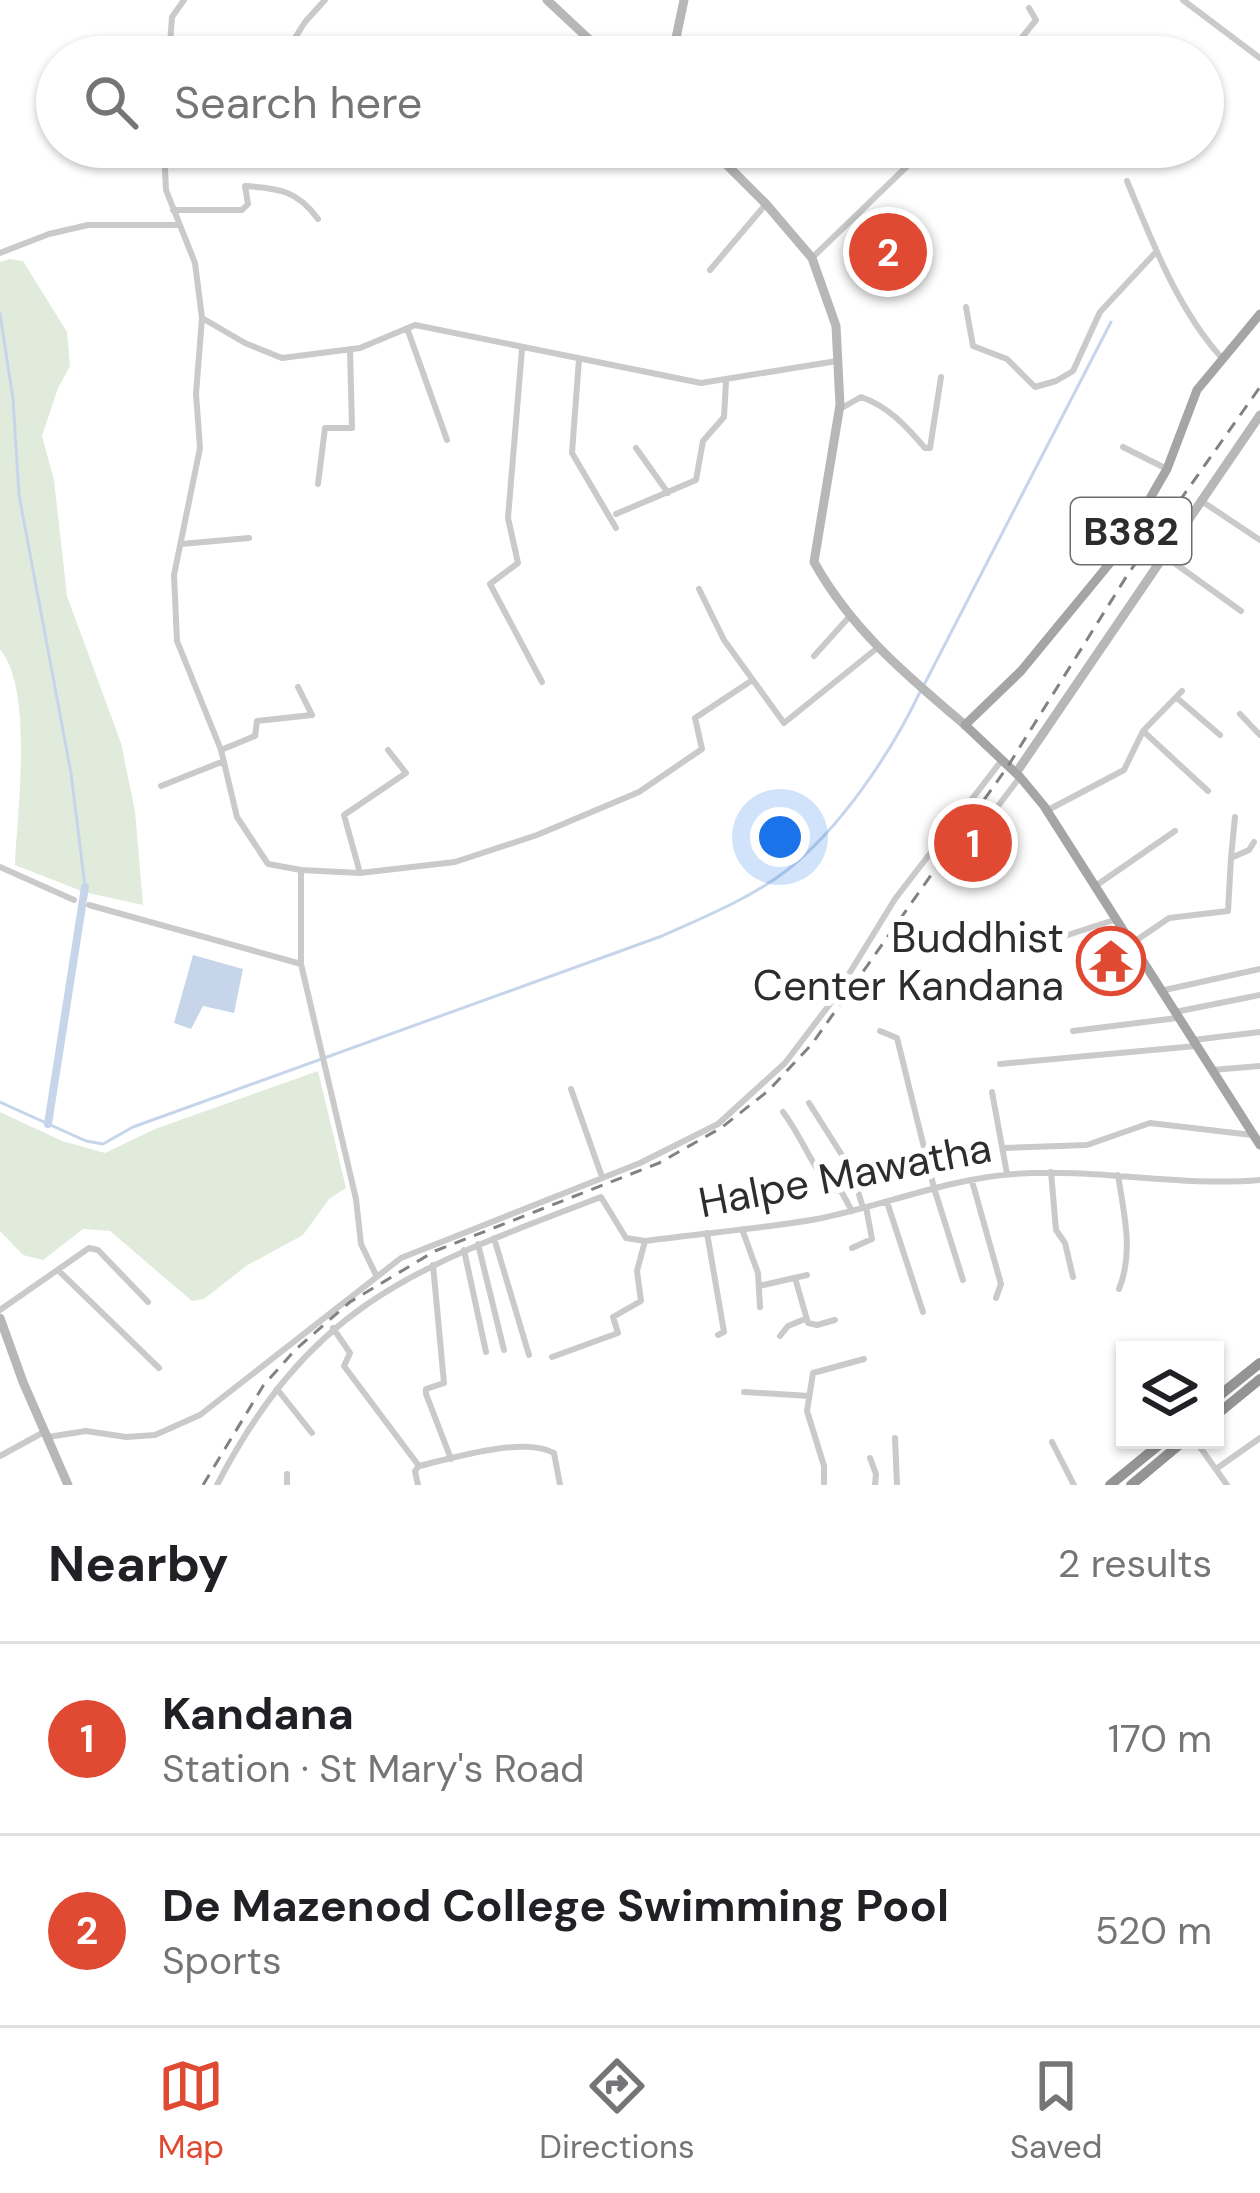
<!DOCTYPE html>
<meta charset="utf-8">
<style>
body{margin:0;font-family:"DM Sans",sans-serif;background:#f2f2f2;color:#202124}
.controls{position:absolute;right:36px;bottom:36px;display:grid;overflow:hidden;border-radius:0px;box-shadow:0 3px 9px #0004}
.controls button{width:108px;height:108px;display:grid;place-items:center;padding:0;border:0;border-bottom:3px solid #e0e0e0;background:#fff;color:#202124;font:60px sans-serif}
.you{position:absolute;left:780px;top:837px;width:42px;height:42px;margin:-30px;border:9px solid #fff;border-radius:50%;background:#1a73e8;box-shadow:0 0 0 18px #1a73e833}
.badge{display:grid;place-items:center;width:78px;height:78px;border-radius:50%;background:#e04a33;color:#fff;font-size:39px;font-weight:700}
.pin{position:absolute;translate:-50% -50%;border:6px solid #fff;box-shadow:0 3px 12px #0006}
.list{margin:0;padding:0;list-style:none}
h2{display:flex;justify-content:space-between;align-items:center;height:156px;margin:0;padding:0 48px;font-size:51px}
h2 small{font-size:39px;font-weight:400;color:#757577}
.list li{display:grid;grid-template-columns:78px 1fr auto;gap:36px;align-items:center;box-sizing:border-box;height:192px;padding:0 48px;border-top:3px solid #e0e0e0}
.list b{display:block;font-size:45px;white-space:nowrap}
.list p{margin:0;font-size:39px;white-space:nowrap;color:#757577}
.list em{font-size:39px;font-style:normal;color:#757577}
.icon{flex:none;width:66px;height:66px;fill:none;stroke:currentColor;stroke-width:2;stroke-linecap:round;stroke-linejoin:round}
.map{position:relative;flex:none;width:1260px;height:1485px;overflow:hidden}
.search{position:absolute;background:#fff;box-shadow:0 3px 9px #0004;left:36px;right:36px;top:36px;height:132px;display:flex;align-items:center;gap:30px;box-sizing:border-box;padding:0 42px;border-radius:66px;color:#757577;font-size:45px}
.sheet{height:540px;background:#fff}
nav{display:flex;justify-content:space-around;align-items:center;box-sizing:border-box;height:168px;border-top:3px solid #e0e0e0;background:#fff;font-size:33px;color:#757577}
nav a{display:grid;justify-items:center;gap:6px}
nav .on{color:#e04a33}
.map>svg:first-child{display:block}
.green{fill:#e0ebdb}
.water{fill:#c7d5ea}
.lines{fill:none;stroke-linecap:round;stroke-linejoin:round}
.stream{stroke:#c7d5ea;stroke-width:3}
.canal{stroke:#c7d5ea;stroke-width:8}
.street{stroke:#cacaca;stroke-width:6}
.secondary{stroke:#b7b7b7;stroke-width:9}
.primary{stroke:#a5a5a5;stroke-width:9}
.highway{stroke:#949494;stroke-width:10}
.rail{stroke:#828282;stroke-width:3;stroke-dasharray:12 9;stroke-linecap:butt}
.labels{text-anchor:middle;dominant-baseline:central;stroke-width:12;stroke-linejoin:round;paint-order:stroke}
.shield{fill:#fff;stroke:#6c6c6c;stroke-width:3}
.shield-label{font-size:39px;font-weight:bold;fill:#2d2d2d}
.poi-label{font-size:42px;fill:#2d2d2d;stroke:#fff;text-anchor:end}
.street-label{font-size:42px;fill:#2d2d2d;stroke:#fff}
</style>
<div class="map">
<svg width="1260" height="1485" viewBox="0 0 1260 1485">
<rect width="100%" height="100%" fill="#fff"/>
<path class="green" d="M9,259L23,261L67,332L70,366L58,388L42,436L54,480L67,596L121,743L135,811L143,905L84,892L15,865C17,811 34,691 0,649V262Z
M318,1071L346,1188L329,1199L303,1235L246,1266L204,1299L192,1301L110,1231L83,1229L43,1260L23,1255L0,1231V1112L62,1141L105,1153L155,1129Z"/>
<path class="water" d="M193,955L243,969L234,1013L203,1006L191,1029L174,1023Z"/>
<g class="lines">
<path class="stream" d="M0,314L13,399L19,495L71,773L85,887
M925,683L1111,322
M0,1102L86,1141L103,1144L133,1127L662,936C704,917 749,899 786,871C840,829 891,753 920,692"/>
<path class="canal" d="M48,1124L85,887"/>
<path class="street" d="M1183,0L1260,58
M169,57L172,17L184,0
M283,57L305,22L325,0
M1006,57L1036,20L1029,8
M164,147L166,190L195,263L202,318L196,394L200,448L174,575L177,641L221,750L237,817L268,864L301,870V964
M1127,181C1152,241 1177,308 1221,357
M173,210H242L248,204L245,186C279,188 298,191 318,219
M0,253L49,234L88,225H178
M812,258L927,147
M710,270L766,204
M966,307L973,346L1007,359L1035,387L1056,381L1073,371L1100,312L1156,252
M202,318L245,343L282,358L360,348L415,325L701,383L837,361
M407,328L447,440
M522,349L508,518L518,563L490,584L542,682
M579,359L572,453L616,528
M840,409L861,397C888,406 907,427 925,448H930L941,377
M1123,447L1167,469
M636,448L668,493
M318,484L325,428H352L350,349
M1200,500L1260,540
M616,514L696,480L703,441L724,417L726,382
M181,544L249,538
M1166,557L1241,611
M699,589L724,640L784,723L876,649
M814,656L850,616
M1177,698L1220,735
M1240,714L1260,735
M1143,731L1182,691
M221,750L255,736L257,721L312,715L298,687
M161,786L224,761
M1048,810L1124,770L1143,731L1208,791
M986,839L998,806L1020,777
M1231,858L1235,817
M0,867L74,900
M301,870L360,873L455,862L537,835L639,792L702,749L695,718L751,681
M360,873L344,815L406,773L388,750
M1094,887L1175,831
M89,905L301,964L356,1199L361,1244L376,1275
M1131,944L1169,918L1228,911L1231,858L1249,850L1254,842
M982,946L1037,945L1114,920
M1160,991L1260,969
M1175,1012L1260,995
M880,1031L897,1038L934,1188L963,1280
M1073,1031L1177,1018
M1193,1040L1260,1032
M1000,1064L1196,1046
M1212,1070L1260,1066
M571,1089L602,1177
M992,1092L1007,1174
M809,1103L852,1171L863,1208
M783,1112C802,1137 811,1165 831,1189L841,1191L852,1211
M1004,1148L1087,1145L1150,1123L1252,1135
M1051,1172L1056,1230L1065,1243L1073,1277
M1118,1175C1124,1214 1134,1252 1119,1289
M972,1181L1001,1284L996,1298
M887,1202L923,1312
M742,1229L758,1273L760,1307
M707,1233L724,1332L718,1335
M494,1238L529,1355
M478,1244L504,1350
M852,1248L872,1239L866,1207
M464,1250L486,1352
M433,1265L444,1383L426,1389V1394L451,1459
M60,1272L159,1368
M795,1278L808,1323L817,1325L835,1320
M759,1286L807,1275
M0,1310L89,1248L98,1250L148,1302
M333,1328L350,1353L344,1366L419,1466
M780,1336L788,1326L805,1319
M552,1357L618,1333L613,1317L641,1301L637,1271L645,1241
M277,1389L312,1433
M744,1392L809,1396
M48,1437L86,1431L126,1437L155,1435L200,1415L401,1258L640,1163L718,1124L785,1063L833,1000L895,899L1002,760
M895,1438L897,1485
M1195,1440L1227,1485
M1052,1442L1074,1485
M0,1456L44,1432
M870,1458L876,1474L875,1485
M1216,1469L1260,1438
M287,1474V1485
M217,1485C312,1301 418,1267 601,1197L626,1238L645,1241C702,1233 761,1229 817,1219C883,1206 946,1179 1014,1174C1097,1168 1179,1187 1260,1180
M418,1485L415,1471L419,1466C452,1458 524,1436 554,1453L560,1485
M824,1485V1466L807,1411L813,1373L864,1359"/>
<path class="secondary" d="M547,0L608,57
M672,57L684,0
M709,147L766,204L812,258L836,326L840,405L814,562C852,630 906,675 965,725
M1016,773L1260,415
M0,1318L23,1382L68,1485"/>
<path class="primary" d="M1260,314L1197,390L1167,469L1119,552L1021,671L965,725L1020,777L1044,806L1260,1145"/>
<path class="highway" d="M1215,1399L1260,1363
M1215,1416L1260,1379
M1110,1485L1165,1440
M1131,1485L1185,1440"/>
<path class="rail" d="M203,1485L263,1386L295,1350L350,1302L435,1251L659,1163L721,1128L768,1091L812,1044L1008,766L1128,574L1260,387"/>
</g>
<defs>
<g id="temple-ring" transform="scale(3.45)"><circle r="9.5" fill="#fff" stroke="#e04a33" stroke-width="1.5"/><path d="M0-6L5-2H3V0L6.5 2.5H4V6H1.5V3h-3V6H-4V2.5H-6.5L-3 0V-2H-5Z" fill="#e04a33"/></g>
</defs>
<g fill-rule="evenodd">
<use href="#temple-ring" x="1111" y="961"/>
</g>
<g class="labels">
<rect class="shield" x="1071" y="498" width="120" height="66" rx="9"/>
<g class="shield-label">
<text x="1131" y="531">B382</text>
</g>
<g class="poi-label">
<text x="1064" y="937">Buddhist<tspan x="1064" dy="48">Center Kandana</tspan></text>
</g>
<g class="street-label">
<text transform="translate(845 1175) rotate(-11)">Halpe Mawatha</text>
</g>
</g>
</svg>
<div class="controls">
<button><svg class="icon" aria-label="layers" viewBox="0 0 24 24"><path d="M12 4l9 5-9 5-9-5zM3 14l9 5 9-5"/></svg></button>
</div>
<div class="you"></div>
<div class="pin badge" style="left:973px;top:843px">1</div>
<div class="pin badge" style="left:888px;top:252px">2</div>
<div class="search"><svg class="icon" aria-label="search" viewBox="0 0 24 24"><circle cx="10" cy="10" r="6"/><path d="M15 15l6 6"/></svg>Search here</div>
</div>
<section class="sheet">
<h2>Nearby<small>2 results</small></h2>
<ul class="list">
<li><span class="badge">1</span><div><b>Kandana</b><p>Station · St Mary's Road</p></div><em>170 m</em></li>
<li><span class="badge">2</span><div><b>De Mazenod College Swimming Pool</b><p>Sports</p></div><em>520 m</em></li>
</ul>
</section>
<nav>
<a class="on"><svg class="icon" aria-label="map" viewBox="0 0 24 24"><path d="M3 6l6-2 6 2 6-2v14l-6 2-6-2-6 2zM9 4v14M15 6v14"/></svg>Map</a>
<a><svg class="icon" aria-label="directions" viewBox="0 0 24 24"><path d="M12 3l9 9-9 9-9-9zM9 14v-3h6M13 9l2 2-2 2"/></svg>Directions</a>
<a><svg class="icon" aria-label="saved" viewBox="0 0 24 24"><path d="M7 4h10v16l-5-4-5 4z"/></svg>Saved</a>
</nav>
